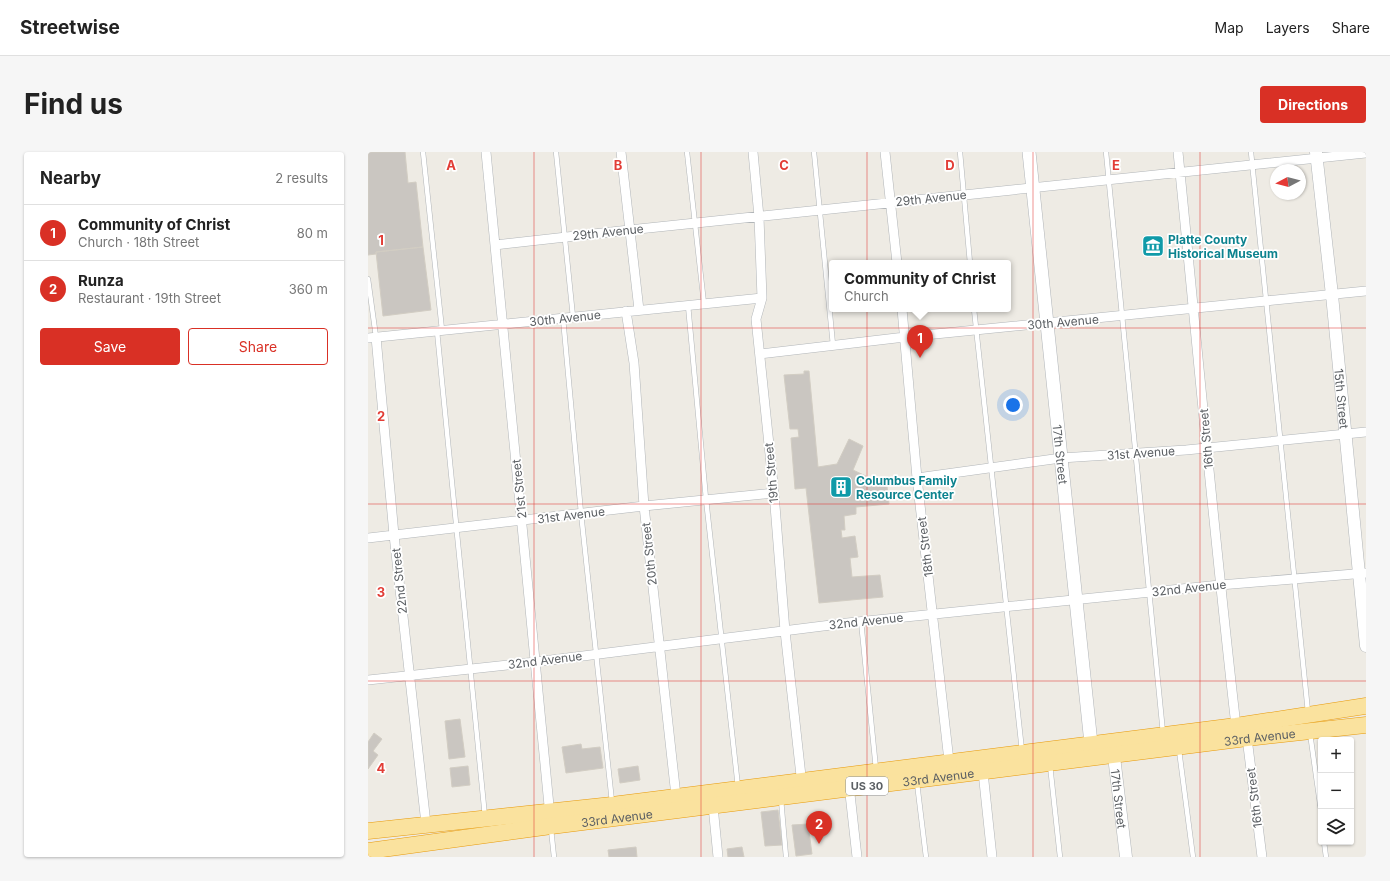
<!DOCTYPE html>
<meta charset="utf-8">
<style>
body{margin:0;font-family:Inter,sans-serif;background:#f6f6f6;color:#222}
.controls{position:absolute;right:12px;bottom:12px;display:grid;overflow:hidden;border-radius:4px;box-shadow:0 1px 3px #0004}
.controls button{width:36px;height:36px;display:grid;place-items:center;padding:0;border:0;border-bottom:1px solid #e0e0e0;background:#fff;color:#222;font:20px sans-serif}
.compass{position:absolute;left:902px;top:12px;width:36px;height:36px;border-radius:50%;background:#fff;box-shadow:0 1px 3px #0004;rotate:263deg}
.you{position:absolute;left:645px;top:253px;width:14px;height:14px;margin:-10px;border:3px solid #fff;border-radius:50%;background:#1a73e8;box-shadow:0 0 0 6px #1a73e833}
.badge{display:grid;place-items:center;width:26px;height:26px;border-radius:50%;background:#d93025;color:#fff;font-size:13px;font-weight:700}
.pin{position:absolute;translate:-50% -33px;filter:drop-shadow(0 1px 2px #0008)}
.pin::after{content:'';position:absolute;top:21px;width:14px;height:12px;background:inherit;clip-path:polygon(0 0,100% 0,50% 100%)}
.popup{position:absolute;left:461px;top:108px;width:182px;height:52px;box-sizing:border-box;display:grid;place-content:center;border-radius:4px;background:#fff;filter:drop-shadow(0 1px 3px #0005);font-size:13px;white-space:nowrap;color:#767676}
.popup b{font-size:15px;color:#222}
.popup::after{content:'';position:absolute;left:50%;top:100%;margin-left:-8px;border:8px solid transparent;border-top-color:#fff}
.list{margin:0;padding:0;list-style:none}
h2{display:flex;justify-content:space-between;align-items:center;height:52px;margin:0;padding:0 16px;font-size:17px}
h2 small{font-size:13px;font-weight:400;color:#767676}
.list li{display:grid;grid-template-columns:26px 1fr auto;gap:12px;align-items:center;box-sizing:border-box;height:56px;padding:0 16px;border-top:1px solid #e0e0e0}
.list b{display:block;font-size:15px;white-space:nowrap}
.list p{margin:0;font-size:13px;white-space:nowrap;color:#767676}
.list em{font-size:13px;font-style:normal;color:#767676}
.actions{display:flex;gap:8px;padding:12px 16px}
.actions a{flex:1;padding:9px 0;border:1px solid #d93025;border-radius:4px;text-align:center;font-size:14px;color:#d93025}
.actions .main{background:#d93025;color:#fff}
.icon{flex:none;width:22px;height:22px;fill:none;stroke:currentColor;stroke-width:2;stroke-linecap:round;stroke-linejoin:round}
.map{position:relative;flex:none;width:998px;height:705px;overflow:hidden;border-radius:4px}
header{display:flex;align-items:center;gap:24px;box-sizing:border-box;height:56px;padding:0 20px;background:#fff;border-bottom:1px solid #e0e0e0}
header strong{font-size:19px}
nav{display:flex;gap:22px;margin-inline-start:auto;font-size:14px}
.intro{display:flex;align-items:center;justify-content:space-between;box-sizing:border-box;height:96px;padding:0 24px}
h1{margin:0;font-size:28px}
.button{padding:10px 18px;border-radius:4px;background:#d93025;color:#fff;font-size:14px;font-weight:700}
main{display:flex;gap:24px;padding:0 24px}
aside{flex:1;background:#fff;border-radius:4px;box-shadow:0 1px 3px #0004}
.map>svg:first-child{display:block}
.building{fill:#cac6c1;stroke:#d2cdc3}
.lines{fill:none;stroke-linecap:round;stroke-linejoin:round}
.service-casing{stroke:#b1b5b8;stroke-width:5.5}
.minor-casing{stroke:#b1b5b8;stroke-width:10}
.tertiary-casing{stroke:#b1b5b8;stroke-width:13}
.secondary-casing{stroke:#b0b4b8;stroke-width:14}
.trunk-casing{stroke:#e89a0a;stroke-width:17}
.service{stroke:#fff;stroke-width:4.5}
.minor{stroke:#fff;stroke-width:9}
.tertiary{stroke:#fff;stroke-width:12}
.secondary{stroke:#fff;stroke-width:13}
.trunk{stroke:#fae29e;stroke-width:16}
.grid{fill:none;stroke:#e23d36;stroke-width:1;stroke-opacity:0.55}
.labels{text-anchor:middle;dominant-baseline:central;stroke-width:3.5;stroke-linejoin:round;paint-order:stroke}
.shield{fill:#fff;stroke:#8d9092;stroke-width:1}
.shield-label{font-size:11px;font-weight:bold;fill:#5c6064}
.street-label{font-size:12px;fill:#5c6064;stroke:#fff}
.culture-label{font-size:12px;font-weight:bold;fill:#0d838f;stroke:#fff;text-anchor:start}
.grid-label{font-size:13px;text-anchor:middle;font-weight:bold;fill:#e23d36;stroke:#fff;stroke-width:3.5;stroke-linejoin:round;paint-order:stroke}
</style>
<header>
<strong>Streetwise</strong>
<nav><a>Map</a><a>Layers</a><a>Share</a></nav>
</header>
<div class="intro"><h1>Find us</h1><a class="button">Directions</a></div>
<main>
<aside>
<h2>Nearby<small>2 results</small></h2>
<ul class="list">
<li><span class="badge">1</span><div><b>Community of Christ</b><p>Church · 18th Street</p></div><em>80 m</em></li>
<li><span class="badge">2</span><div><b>Runza</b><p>Restaurant · 19th Street</p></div><em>360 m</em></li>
</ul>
<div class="actions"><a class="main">Save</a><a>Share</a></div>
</aside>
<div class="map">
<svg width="998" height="705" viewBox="0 0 998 705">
<rect width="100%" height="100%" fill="#eeebe4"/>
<path class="building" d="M0,0H37L40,31L48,30L55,95L8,100V102L0,103Z
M55,95L63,158L15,164L8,100Z
M436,219H441L450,315L469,312L481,287L495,294L485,318L519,334L521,352L488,355V362L476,364L477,378H473L474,386L487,384L490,405L482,406L484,425L512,423L515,445L451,451L438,336L427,337L423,286L431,285L430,277H422L416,223L436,222Z
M92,567L97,605L81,607L77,569Z
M6,581L14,587L5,599L10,603L0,617V590Z
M213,592L214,597L232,595L235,616L198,621L194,595Z
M100,614L102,633L84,635L82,616Z
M270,614L272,628L252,631L250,617Z
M410,658L414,693L397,694L393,660Z
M440,672L444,702L428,704L424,673Z
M268,695L269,705H241L240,698Z
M374,695L376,705H360L359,697Z"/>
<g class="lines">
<g class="service-casing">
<path id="service" d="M55,0L74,178
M188,0L205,165
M319,0L336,152
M446,0L465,193
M592,0L602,111
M738,0L795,581
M883,0L940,560
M0,127L8,185
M320,153L338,347L370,635
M606,157L654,599
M195,166L213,361L244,650
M69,179L117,665
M493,469L508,617
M942,581L953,659
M811,598L825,705
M682,613L692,705
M549,631L558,705
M413,647L418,705
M183,677L186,705
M956,690L958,705"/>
</g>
<g class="minor-casing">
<path id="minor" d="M118,0L182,664
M253,0L271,158
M385,0L391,65L394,146L388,167L406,341L417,479L434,633
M517,0L529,111
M810,0C829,191 846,383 868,574
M127,93L261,78L998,1
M534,157L549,326L581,609
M258,159L266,211L276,354L308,644
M8,185L26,383L58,672
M0,186L394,146
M392,202L537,185L998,139
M549,326L693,306L818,298L998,280
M0,386L276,354L406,341
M0,528L167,510L479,471L852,433L998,421
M879,586L894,705
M615,620L624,705
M481,633L489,705
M345,654L350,705"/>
</g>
<g class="tertiary-casing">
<g id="tertiary">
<path id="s1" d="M948,0L964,143L998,494"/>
<path id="s2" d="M745,596L758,705"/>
</g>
</g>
<g class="secondary-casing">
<g id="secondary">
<path id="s3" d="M661,0L724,601"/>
</g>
</g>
<g class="trunk-casing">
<g id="trunk">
<path d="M0,679L244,653L868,574L998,554"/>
<path id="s4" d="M0,699L183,674L879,586L998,573"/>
</g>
</g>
<use href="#service" class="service"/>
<use href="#minor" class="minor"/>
<use href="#tertiary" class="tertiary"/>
<use href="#secondary" class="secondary"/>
<use href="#trunk" class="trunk"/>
</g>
<path class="grid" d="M166,0V705M333,0V705M499,0V705M665,0V705M832,0V705M0,176H998M0,352H998M0,529H998"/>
<defs>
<g id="museum-square" transform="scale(1.15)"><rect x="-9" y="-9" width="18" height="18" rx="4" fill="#0f9aa8" stroke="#fff"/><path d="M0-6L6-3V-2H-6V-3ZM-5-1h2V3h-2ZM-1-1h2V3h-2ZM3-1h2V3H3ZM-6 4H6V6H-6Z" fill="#fff"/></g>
<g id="building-square" transform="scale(1.15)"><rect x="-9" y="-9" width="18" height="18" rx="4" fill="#0f9aa8" stroke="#fff"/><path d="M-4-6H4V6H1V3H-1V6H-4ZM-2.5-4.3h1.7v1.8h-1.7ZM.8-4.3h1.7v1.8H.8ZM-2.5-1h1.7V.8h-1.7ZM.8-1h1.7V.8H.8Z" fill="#fff"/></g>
</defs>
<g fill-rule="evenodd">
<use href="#museum-square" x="785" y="94"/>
<use href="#building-square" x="473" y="335"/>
</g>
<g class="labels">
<rect class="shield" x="478" y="625" width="42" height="18" rx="3"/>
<g class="shield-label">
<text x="499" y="634">US 30</text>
</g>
<g class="street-label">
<text transform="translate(563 46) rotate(-6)">29th Avenue</text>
<text transform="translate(240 80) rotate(-6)">29th Avenue</text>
<text transform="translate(197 166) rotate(-6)">30th Avenue</text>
<text transform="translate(695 170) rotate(-5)">30th Avenue</text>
<text stroke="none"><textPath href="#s1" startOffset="248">15th Street</textPath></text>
<text transform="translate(838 287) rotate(-95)">16th Street</text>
<text transform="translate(773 301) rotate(-4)">31st Avenue</text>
<text stroke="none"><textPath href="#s3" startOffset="304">17th Street</textPath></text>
<text transform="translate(403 321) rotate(-95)">19th Street</text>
<text transform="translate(151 337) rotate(-96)">21st Street</text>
<text transform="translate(203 363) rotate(-7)">31st Avenue</text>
<text transform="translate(557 395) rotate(-97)">18th Street</text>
<text transform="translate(281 402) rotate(-96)">20th Street</text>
<text transform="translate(31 429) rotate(-96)">22nd Street</text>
<text transform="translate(821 436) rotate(-6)">32nd Avenue</text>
<text transform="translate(498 469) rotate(-6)">32nd Avenue</text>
<text transform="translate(177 508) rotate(-7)">32nd Avenue</text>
<text stroke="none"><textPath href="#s4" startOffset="899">33rd Avenue</textPath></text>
<text stroke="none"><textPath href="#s4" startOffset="575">33rd Avenue</textPath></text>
<text transform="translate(886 646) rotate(-97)">16th Street</text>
<text stroke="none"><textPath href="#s2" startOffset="51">17th Street</textPath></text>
<text stroke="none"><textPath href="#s4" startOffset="251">33rd Avenue</textPath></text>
</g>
<g class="culture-label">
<text x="800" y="87">Platte County<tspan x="800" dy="14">Historical Museum</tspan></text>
<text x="488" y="328">Columbus Family<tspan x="488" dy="14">Resource Center</tspan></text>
</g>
</g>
<g class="grid-label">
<text x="83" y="18">A</text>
<text x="250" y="18">B</text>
<text x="416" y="18">C</text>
<text x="582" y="18">D</text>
<text x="748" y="18">E</text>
<text x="13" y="93">1</text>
<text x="13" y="269">2</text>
<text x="13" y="445">3</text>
<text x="13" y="621">4</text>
</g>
</svg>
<div class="controls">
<button>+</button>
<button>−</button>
<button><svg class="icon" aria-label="layers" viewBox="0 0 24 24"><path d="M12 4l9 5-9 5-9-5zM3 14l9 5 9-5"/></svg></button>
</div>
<svg class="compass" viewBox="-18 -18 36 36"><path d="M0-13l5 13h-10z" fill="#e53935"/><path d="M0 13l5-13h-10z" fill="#767676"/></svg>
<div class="you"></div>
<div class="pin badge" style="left:552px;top:206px">1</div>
<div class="popup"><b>Community of Christ</b>Church</div>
<div class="pin badge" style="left:451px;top:692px">2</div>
</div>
</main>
